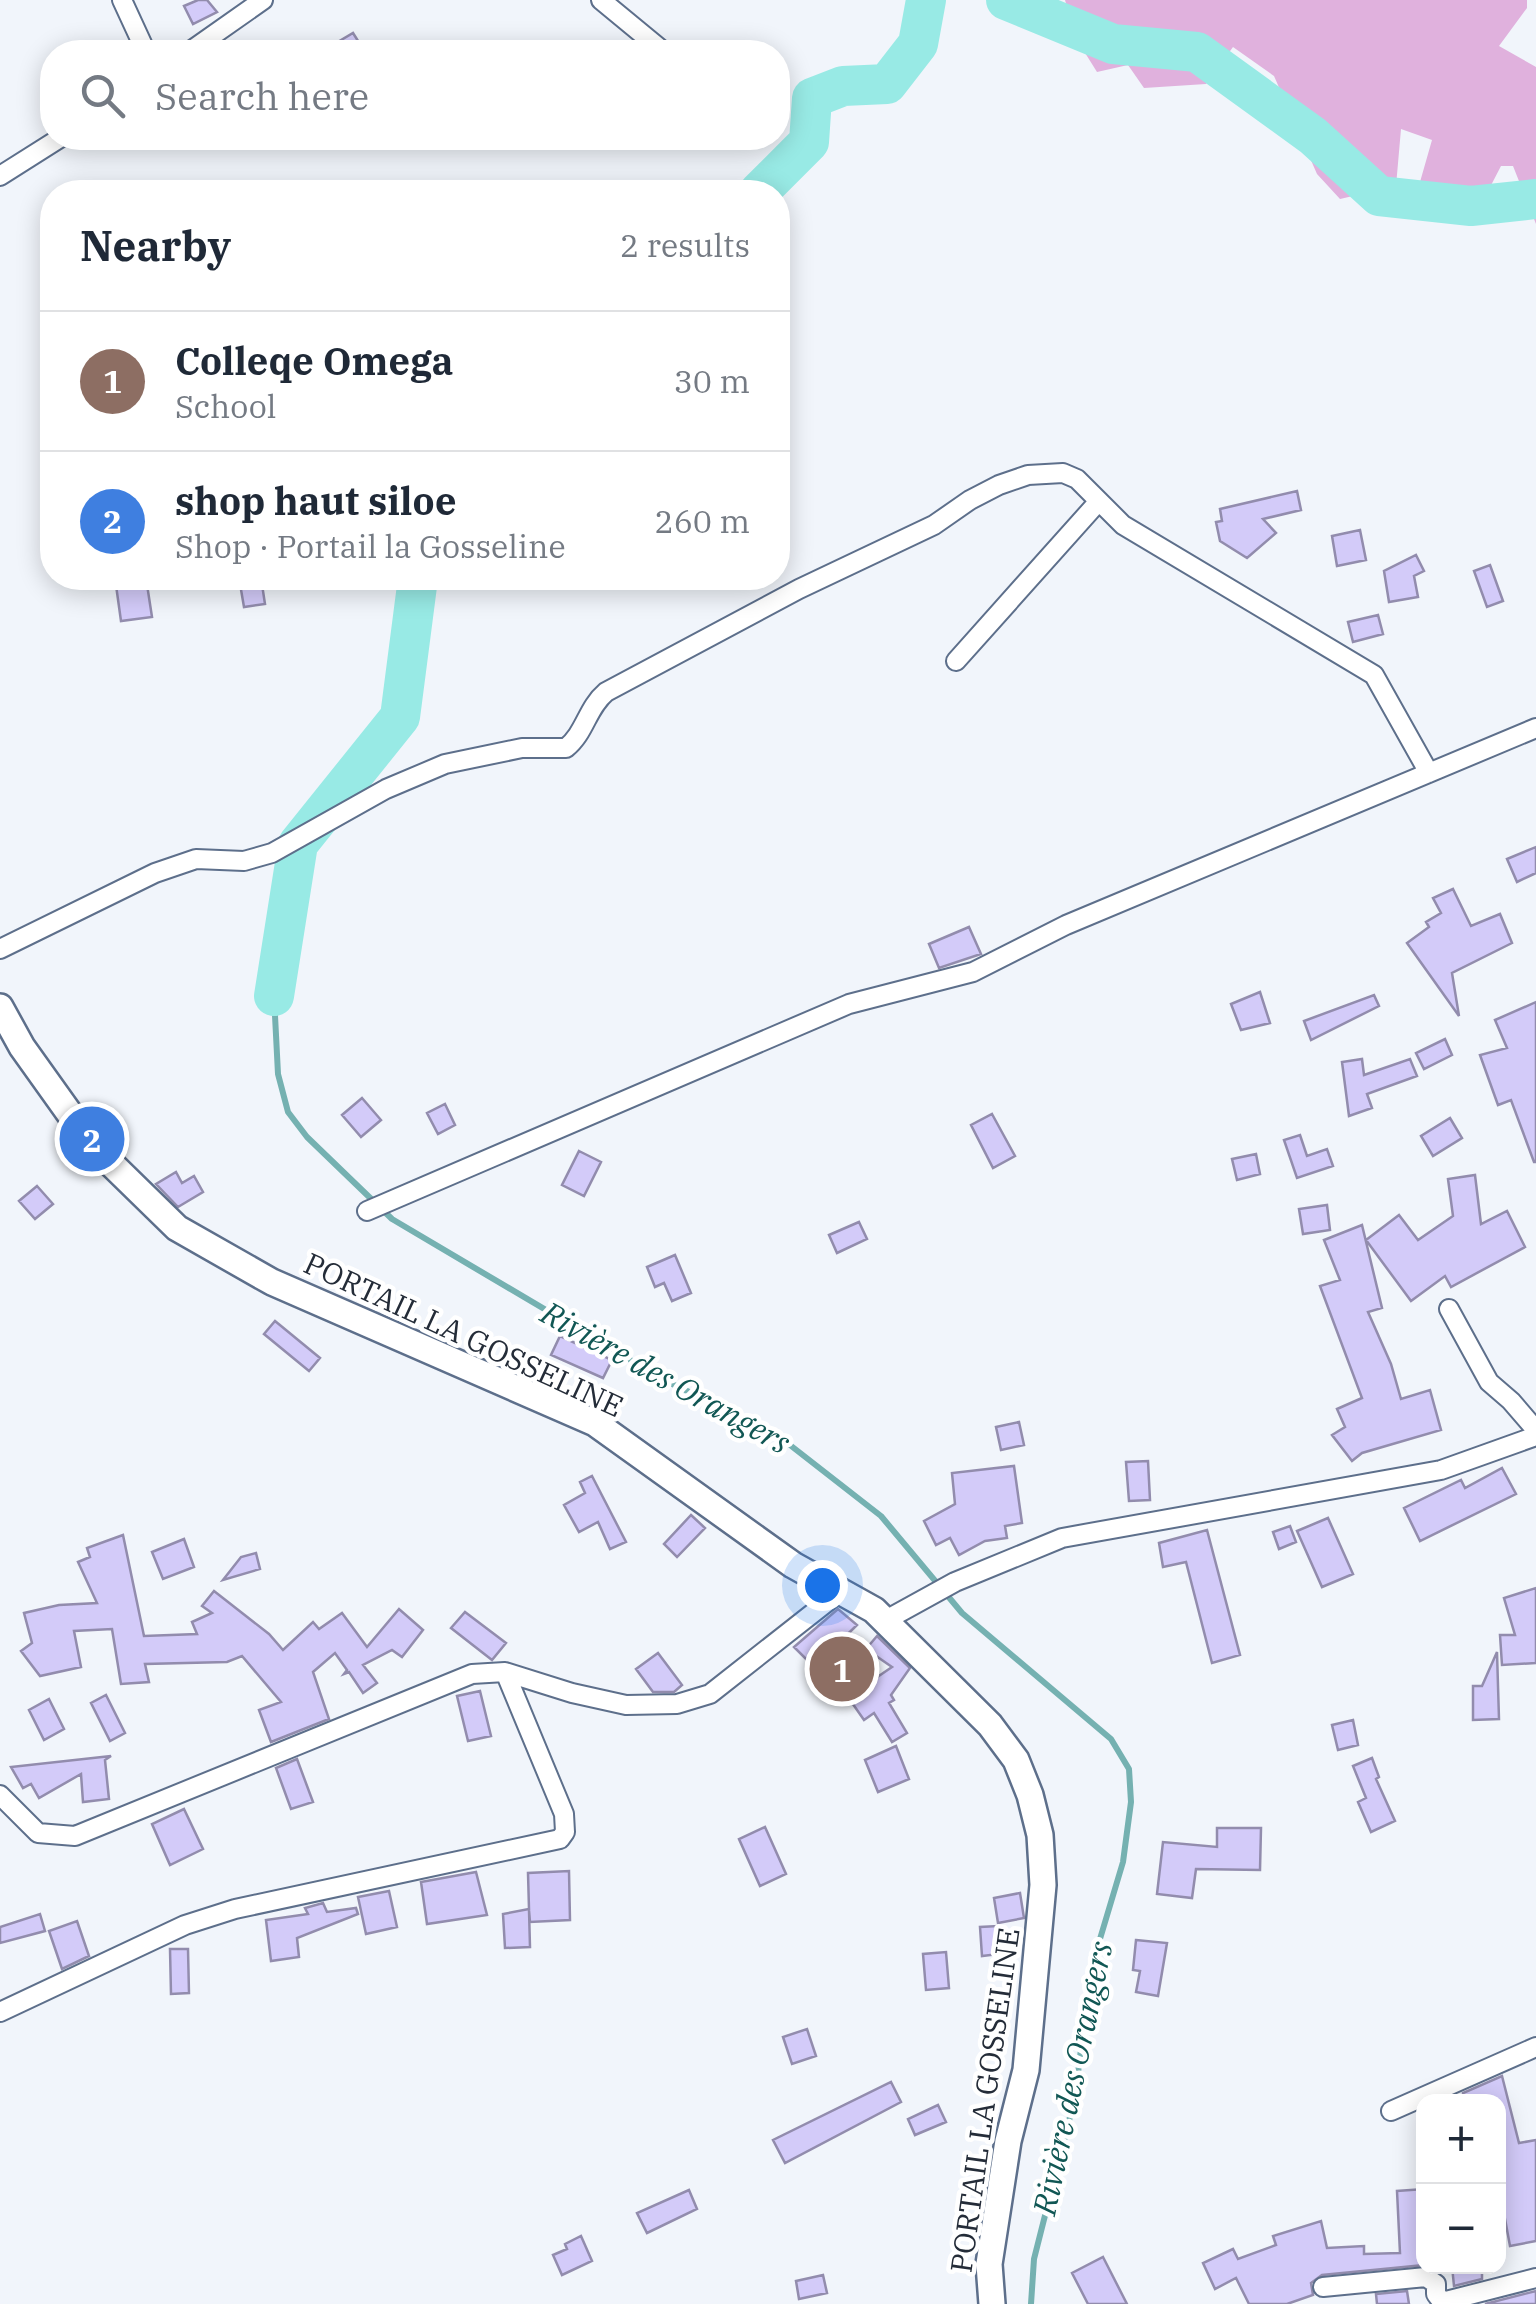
<!DOCTYPE html>
<meta charset="utf-8">
<style>
body{margin:0;font-family:"IBM Plex Serif",serif;background:#f6f6f7;color:#1f2937}
.controls{position:absolute;right:30px;bottom:30px;display:grid;overflow:hidden;border-radius:20px;box-shadow:0 5px 25px #0003}
.controls button{width:90px;height:90px;display:grid;place-items:center;padding:0;border:0;border-bottom:2px solid #e0e1e3;background:#fff;color:#1f2937;font:50px sans-serif}
.you{position:absolute;left:822px;top:1585px;width:35px;height:35px;margin:-25px;border:8px solid #fff;border-radius:50%;background:#1a73e8;box-shadow:0 0 0 15px #1a73e833}
.badge{display:grid;place-items:center;width:65px;height:65px;border-radius:50%;background:#0f766e;color:#fff;font-size:32px;font-weight:700}
.pin{position:absolute;translate:-50% -50%;border:5px solid #fff;box-shadow:0 2px 10px #0006}
.list{margin:0;padding:0;list-style:none}
h2{display:flex;justify-content:space-between;align-items:center;height:130px;margin:0;padding:0 40px;font-size:42px}
h2 small{font-size:32px;font-weight:400;color:#747a83}
.list li{display:grid;grid-template-columns:65px 1fr auto;gap:30px;align-items:center;box-sizing:border-box;height:140px;padding:0 40px;border-top:2px solid #e0e1e3}
.list b{display:block;font-size:38px;white-space:nowrap}
.list p{margin:0;font-size:32px;white-space:nowrap;color:#747a83}
.list em{font-size:32px;font-style:normal;color:#747a83}
.icon{flex:none;width:55px;height:55px;fill:none;stroke:currentColor;stroke-width:2;stroke-linecap:round;stroke-linejoin:round}
.map{position:relative;flex:none;width:1536px;height:2304px;overflow:hidden}
.search{position:absolute;background:#fff;box-shadow:0 5px 25px #0003;left:40px;top:40px;width:750px;height:110px;display:flex;align-items:center;gap:25px;box-sizing:border-box;padding:0 35px;border-radius:40px;color:#747a83;font-size:38px}
.panel{position:absolute;background:#fff;box-shadow:0 5px 25px #0003;left:40px;top:180px;width:750px;height:410px;border-radius:40px}
.map>svg:first-child{display:block}
.forest{fill:#e0b1dd}
.lines{fill:none;stroke-linecap:round;stroke-linejoin:round}
.stream{stroke:#75b1b1;stroke-width:6}
.river{stroke:#98eae5;stroke-width:40}
.building{fill:#d3cbf9;stroke:#928cad;stroke-width:2.5}
.street-casing{stroke:#5d6f8b;stroke-width:22}
.secondary-casing{stroke:#5d6f8b;stroke-width:30}
.street{stroke:#fff;stroke-width:18}
.secondary{stroke:#fff;stroke-width:25}
.labels{text-anchor:middle;dominant-baseline:central;stroke-width:9;stroke-linejoin:round;paint-order:stroke}
.street-label{font-size:30px;fill:#242c38;stroke:#fff}
.water-label{font-size:32px;font-style:italic;fill:#115754;stroke:#fff}
</style>
<div class="map">
<svg width="1536" height="2304" viewBox="0 0 1536 2304">
<rect width="100%" height="100%" fill="#f1f5fb"/>
<path class="forest" d="M1065,0H1527V8L1499,46L1536,67V224L1513,166H1501L1487,193L1451,198L1420,182L1432,140L1401,129L1396,186L1340,199L1317,174L1274,76L1233,47L1206,84L1144,88L1128,65L1097,72L1077,40Z"/>
<g class="lines">
<path class="stream" d="M274,996L278,1074L288,1112L307,1137L392,1219L666,1381L772,1431L881,1516L962,1613L1111,1739L1129,1769L1131,1802L1123,1862L1091,1969L1075,2097L1034,2259L1031,2304"/>
<path class="river" d="M1006,0L1113,44L1197,52L1313,136L1379,196L1471,206L1536,199
M759,192L809,142L812,98L843,86L887,84L918,44L926,0
M274,996L298,844L400,717L418,578"/>
</g>
<path class="building" d="M198,0H207L217,12L193,24L184,6Z
M353,33L365,52H321Z
M1297,491L1301,510L1263,519L1276,533L1247,558L1220,541L1216,522L1222,521L1220,509Z
M1360,530L1366,560L1337,566L1332,536Z
M1416,555L1424,571L1414,576L1418,597L1389,602L1384,571Z
M1490,565L1503,601L1487,607L1474,571Z
M115,578H146L152,617L121,621Z
M239,578H261L265,604L244,607Z
M1378,615L1383,634L1353,642L1348,622Z
M1536,847V873L1517,882L1507,859Z
M1453,889L1471,926L1500,914L1512,943L1452,973L1459,1016L1407,943L1429,927L1426,922L1441,913L1433,898Z
M969,927L981,954L939,968L929,944Z
M1260,992L1270,1023L1241,1030L1231,1004Z
M1374,995L1379,1006L1311,1040L1304,1021Z
M1536,1002V1162H1534L1511,1100L1498,1105L1480,1055L1507,1048L1495,1020Z
M1445,1039L1452,1055L1424,1069L1416,1053Z
M1362,1059L1364,1075L1410,1059L1417,1076L1367,1094L1372,1108L1349,1116L1342,1062Z
M362,1098L381,1120L361,1137L342,1115Z
M445,1104L455,1125L438,1134L427,1113Z
M992,1114L1015,1156L993,1168L971,1125Z
M1450,1118L1462,1138L1433,1156L1421,1136Z
M1300,1135L1307,1156L1327,1149L1333,1166L1297,1178L1284,1140Z
M579,1151L601,1162L584,1196L562,1185Z
M1256,1154L1260,1174L1237,1180L1232,1159Z
M176,1172L182,1183L194,1176L203,1192L178,1207L156,1184Z
M1475,1175L1481,1224L1507,1211L1525,1247L1451,1287L1445,1276L1411,1301L1366,1240L1399,1215L1418,1240L1453,1216L1448,1179Z
M37,1186L53,1204L35,1219L19,1201Z
M1327,1205L1330,1230L1303,1234L1299,1209Z
M859,1222L867,1239L837,1253L829,1235Z
M1362,1225L1382,1308L1368,1312L1391,1364L1401,1399L1430,1390L1441,1430L1362,1453L1352,1461L1332,1435L1345,1427L1337,1409L1362,1398L1320,1286L1340,1280L1324,1240Z
M675,1255L691,1293L672,1301L664,1283L655,1287L647,1267Z
M275,1321L320,1358L309,1371L264,1334Z
M560,1336L612,1360L603,1378L551,1355Z
M1019,1422L1024,1445L1001,1450L996,1427Z
M1148,1461L1150,1500L1129,1501L1126,1462Z
M1014,1466L1022,1523L1005,1526L1007,1538L985,1541L959,1555L950,1538L936,1545L924,1521L955,1504L952,1473Z
M1502,1468L1516,1494L1420,1541L1404,1508L1461,1480L1465,1488Z
M592,1476L626,1542L610,1549L598,1522L579,1532L564,1505L585,1493L580,1482Z
M691,1515L705,1528L677,1557L664,1544Z
M1328,1518L1353,1574L1322,1587L1297,1531Z
M1290,1526L1296,1542L1279,1549L1273,1532Z
M1207,1530L1240,1655L1212,1663L1186,1562L1163,1567L1159,1543Z
M123,1535L144,1636L197,1634L192,1622L212,1613L202,1606L214,1591L269,1634L283,1650L313,1622L319,1629L342,1613L367,1647L399,1609L423,1630L402,1657L392,1650L363,1665L377,1683L363,1693L349,1672L344,1674L347,1670L335,1653L313,1672L329,1719L271,1742L259,1710L281,1702L242,1656L227,1662L145,1664L149,1682L121,1684L112,1629L74,1631L81,1667L40,1676L21,1651L32,1643L24,1613L59,1605L97,1603L78,1562L90,1557L87,1548Z
M184,1539L194,1567L163,1579L152,1552Z
M256,1553L260,1569L223,1580L241,1557Z
M1536,1588V1663L1502,1665L1500,1635H1515L1504,1598Z
M838,1609L857,1625L814,1667L794,1647Z
M465,1612L506,1643L492,1660L451,1628Z
M877,1636L910,1668L891,1695L894,1700L889,1703L907,1733L892,1742L874,1713L864,1720L848,1697L892,1667L866,1649Z
M1497,1652L1499,1719L1473,1720V1686H1482Z
M658,1653L682,1685L674,1692H653L636,1669Z
M480,1691L491,1736L468,1741L457,1696Z
M106,1695L125,1733L110,1741L91,1703Z
M49,1699L64,1729L44,1740L29,1710Z
M1353,1720L1358,1745L1338,1750L1332,1725Z
M896,1746L909,1779L878,1792L865,1760Z
M111,1756L105,1760L109,1799L83,1802L81,1774L39,1798L31,1784L23,1788L11,1767Z
M1372,1758L1379,1777L1376,1779L1395,1821L1371,1832L1358,1802L1366,1798L1353,1766Z
M297,1759L313,1802L291,1809L276,1768Z
M184,1809L203,1849L170,1865L152,1824Z
M765,1827L786,1874L760,1886L739,1839Z
M1217,1828H1261L1260,1870L1196,1869L1192,1898L1157,1894L1163,1842L1217,1847Z
M569,1871L570,1920L530,1922L529,1910L530,1947L505,1948L503,1914L529,1909L528,1873Z
M476,1872L487,1915L427,1924L421,1882Z
M389,1891L397,1927L366,1934L358,1897Z
M1020,1893L1024,1918L998,1923L994,1898Z
M323,1903L327,1912L356,1908L358,1914L297,1938L299,1957L271,1961L266,1920L308,1914L305,1908Z
M40,1914L45,1931L0,1943V1927Z
M77,1921L89,1956L62,1969L49,1931Z
M998,1926L999,1954L982,1956L980,1927Z
M1136,1940L1167,1943L1158,1996L1136,1992L1140,1971L1133,1970Z
M170,1949H188L189,1993L171,1994Z
M946,1952L949,1988L926,1990L923,1954Z
M807,2029L816,2056L792,2064L783,2037Z
M1502,2076L1519,2143L1536,2140V2241L1510,2246L1498,2181V2102H1475L1474,2097L1464,2100L1463,2093Z
M891,2082L901,2102L785,2163L773,2140Z
M938,2105L946,2122L915,2135L908,2119Z
M1424,2189V2265L1322,2275L1311,2283L1313,2295L1287,2304H1249L1236,2278L1215,2289L1203,2263L1233,2249L1238,2259L1276,2245L1273,2236L1321,2221L1327,2248L1364,2246V2254L1400,2253L1397,2191Z
M689,2190L697,2209L647,2233L637,2213Z
M581,2236L592,2261L562,2275L553,2255L567,2249L565,2244Z
M1103,2257L1127,2304H1088L1072,2273Z
M1452,2266H1482V2279L1454,2286Z
M823,2275L827,2293L799,2299L796,2281Z
M1407,2291L1409,2304H1377L1376,2294Z
M1536,2291V2304H1485Z"/>
<g class="lines">
<g class="street-casing">
<path id="street" d="M122,0L146,52
M601,0L664,52
M189,52L263,0
M0,176L60,138
M956,661L1099,501
M0,949L155,873L196,859L244,861L272,853L386,789L445,764L522,748H566C585,733 587,708 606,692L799,589L934,525L970,500L999,485L1028,475L1063,473L1077,479L1123,525L1374,675L1429,773
M367,1211L849,1004L973,972L1066,925L1536,728
M1449,1309L1489,1382L1511,1401L1536,1430
M886,1620L955,1582L1062,1538L1441,1470L1536,1436
M0,1795L38,1833L75,1836L472,1674L505,1672L572,1693L626,1705L677,1704L710,1694L841,1591
M0,2012L185,1925L235,1909L560,1839L565,1832L564,1814L505,1672
M1391,2111L1536,2047
M1323,2287L1426,2277L1436,2284V2294L1442,2302L1536,2278"/>
</g>
<g class="secondary-casing">
<path id="secondary" d="M0,1007L22,1047L92,1145L177,1228L272,1282L595,1423L793,1565L874,1610L990,1725L1016,1760L1030,1795L1040,1835L1043,1885L1026,2070L1008,2141L989,2264L992,2304"/>
</g>
<use href="#street" class="street"/>
<use href="#secondary" class="secondary"/>
</g>
<g class="labels">
<g class="street-label">
<text transform="translate(464 1334) rotate(25)">PORTAIL LA GOSSELINE</text>
<text transform="translate(984 2100) rotate(-82)">PORTAIL LA GOSSELINE</text>
</g>
<g class="water-label">
<text transform="translate(666 1377) rotate(29)">Rivière des Orangers</text>
<text transform="translate(1072 2078) rotate(-78)">Rivière des Orangers</text>
</g>
</g>
</svg>
<div class="controls">
<button>+</button>
<button>−</button>
</div>
<div class="you"></div>
<div class="pin badge" style="left:842px;top:1669px;background:#8d6e63">1</div>
<div class="pin badge" style="left:92px;top:1139px;background:#3f7fe0">2</div>
<div class="search"><svg class="icon" aria-label="search" viewBox="0 0 24 24"><circle cx="10" cy="10" r="6"/><path d="M15 15l6 6"/></svg>Search here</div>
<section class="panel">
<h2>Nearby<small>2 results</small></h2>
<ul class="list">
<li><span class="badge" style="background:#8d6e63">1</span><div><b>Colleqe Omega</b><p>School</p></div><em>30 m</em></li>
<li><span class="badge" style="background:#3f7fe0">2</span><div><b>shop haut siloe</b><p>Shop · Portail la Gosseline</p></div><em>260 m</em></li>
</ul>
</section>
</div>
